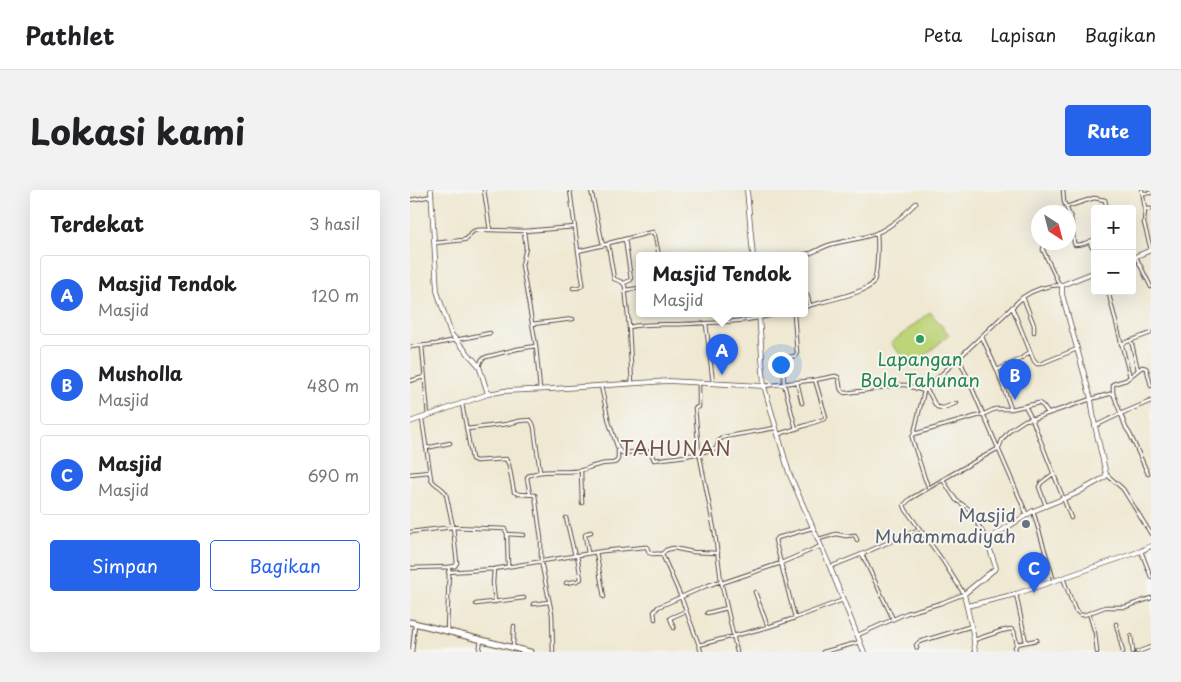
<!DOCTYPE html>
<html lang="id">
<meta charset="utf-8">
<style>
body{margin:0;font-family:"Playpen Sans",sans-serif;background:#f2f2f2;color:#202124}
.controls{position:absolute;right:15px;top:15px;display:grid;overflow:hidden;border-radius:5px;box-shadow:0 5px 20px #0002}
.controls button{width:45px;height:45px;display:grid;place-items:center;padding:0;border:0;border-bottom:1px solid #e0e0e0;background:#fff;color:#202124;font:25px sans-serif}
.compass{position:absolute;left:621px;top:15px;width:45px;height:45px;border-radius:50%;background:#fff;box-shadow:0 5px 20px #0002;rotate:144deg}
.you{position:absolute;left:370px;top:174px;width:18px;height:18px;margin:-12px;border:4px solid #fff;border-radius:50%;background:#1a73e8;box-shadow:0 0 0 8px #1a73e833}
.badge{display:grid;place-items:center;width:32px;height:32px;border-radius:50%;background:#2563eb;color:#fff;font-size:16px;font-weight:700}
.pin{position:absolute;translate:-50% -41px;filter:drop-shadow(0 1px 2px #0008)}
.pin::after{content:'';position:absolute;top:26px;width:18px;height:15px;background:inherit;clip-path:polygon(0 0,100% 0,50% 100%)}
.popup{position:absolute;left:226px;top:62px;width:172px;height:65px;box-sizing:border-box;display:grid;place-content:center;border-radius:5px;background:#fff;filter:drop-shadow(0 1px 4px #0005);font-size:16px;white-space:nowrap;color:#757577}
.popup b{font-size:19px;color:#202124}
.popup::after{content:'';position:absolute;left:50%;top:100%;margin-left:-10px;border:10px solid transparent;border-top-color:#fff}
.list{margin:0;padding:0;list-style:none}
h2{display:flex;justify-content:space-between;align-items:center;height:65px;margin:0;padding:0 20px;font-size:21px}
h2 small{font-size:16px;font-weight:400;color:#757577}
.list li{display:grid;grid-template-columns:32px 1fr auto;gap:15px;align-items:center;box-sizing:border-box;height:80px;margin:0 10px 10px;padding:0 10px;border:1px solid #e0e0e0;border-radius:5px}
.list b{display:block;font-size:19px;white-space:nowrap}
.list p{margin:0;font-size:16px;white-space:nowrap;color:#757577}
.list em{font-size:16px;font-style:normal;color:#757577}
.actions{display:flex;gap:10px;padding:15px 20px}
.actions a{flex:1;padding:11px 0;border:1px solid #2563eb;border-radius:5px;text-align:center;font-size:18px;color:#2563eb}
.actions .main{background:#2563eb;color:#fff}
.map{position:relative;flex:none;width:741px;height:462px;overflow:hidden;border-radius:5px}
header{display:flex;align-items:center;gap:30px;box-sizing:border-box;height:70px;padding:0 25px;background:#fff;border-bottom:1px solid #e0e0e0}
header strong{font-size:24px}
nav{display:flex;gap:28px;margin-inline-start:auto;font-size:18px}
.intro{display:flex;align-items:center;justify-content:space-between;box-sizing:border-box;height:120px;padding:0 30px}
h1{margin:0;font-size:35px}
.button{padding:12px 22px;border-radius:5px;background:#2563eb;color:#fff;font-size:18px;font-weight:700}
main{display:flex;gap:30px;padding:0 30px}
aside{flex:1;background:#fff;border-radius:5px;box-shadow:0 5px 20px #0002}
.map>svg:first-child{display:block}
.green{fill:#bed479;stroke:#7c7f4c}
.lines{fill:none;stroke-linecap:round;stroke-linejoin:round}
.street-casing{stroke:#564639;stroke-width:4.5}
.secondary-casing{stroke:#564639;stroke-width:5.5}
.highway-casing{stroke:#564639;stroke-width:7}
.street{stroke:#fff;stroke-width:2.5}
.secondary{stroke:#fff;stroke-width:4}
.highway{stroke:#fff;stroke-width:5}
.leisure-dot{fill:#2e9e5b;stroke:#f6f6f2;stroke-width:2}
.worship-dot{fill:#6b7280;stroke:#f6f6f2;stroke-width:2}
.labels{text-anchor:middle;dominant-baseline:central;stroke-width:4;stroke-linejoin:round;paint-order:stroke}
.leisure-label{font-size:18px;fill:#27864d;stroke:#f6f6f2}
.worship-label{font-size:18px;fill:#5b616d;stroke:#f6f6f2;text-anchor:end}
.quarter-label{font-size:20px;letter-spacing:1px;fill:#755247;stroke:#f6f6f2}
</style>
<header>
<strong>Pathlet</strong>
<nav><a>Peta</a><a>Lapisan</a><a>Bagikan</a></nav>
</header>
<div class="intro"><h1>Lokasi kami</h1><a class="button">Rute</a></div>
<main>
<aside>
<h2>Terdekat<small>3 hasil</small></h2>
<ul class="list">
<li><span class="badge">A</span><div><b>Masjid Tendok</b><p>Masjid</p></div><em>120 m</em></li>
<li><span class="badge">B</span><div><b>Musholla</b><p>Masjid</p></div><em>480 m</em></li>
<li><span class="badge">C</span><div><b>Masjid</b><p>Masjid</p></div><em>690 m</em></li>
</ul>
<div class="actions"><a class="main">Simpan</a><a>Bagikan</a></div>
</aside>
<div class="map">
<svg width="741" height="462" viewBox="0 0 741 462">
<rect width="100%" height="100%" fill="#f6f6f2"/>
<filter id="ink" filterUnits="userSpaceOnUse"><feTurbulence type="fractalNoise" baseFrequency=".02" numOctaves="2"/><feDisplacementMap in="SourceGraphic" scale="10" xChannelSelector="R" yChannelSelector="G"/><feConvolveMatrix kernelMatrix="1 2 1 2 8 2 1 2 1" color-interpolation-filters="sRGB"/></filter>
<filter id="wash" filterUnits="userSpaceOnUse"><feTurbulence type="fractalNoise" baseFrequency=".0096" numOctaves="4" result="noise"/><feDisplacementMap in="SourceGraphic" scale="20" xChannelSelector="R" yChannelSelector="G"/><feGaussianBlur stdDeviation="1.12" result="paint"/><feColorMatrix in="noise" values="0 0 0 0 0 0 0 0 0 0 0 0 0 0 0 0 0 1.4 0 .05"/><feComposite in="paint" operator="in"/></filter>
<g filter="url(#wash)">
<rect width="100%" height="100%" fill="#efe8d2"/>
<path class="green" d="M520,122L539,145L501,177L481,153Z"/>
</g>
<g filter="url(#ink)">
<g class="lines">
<g class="street-casing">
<path id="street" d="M74,0L80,40L114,41L165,37
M160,0L168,61L198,54L204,89L212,92L215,96L219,137
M181,0L193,55
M653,0L654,12L661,28L664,53L665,55L673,54L685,49
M732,0L735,19L734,33L741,60
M733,3H741
M0,10L22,6
M656,17L684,8L695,10L697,19
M735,19H741
M114,41L116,58L112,75L126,156L130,200
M680,51L681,56L684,58L685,61
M645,52C639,54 633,53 633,60L649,94
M25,53L53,50L57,49C63,37 69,40 80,40
M199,53L238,43L243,42L245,46L249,66
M386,66C391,65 396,64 401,63C408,60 413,57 419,55C432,51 445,50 458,46C477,41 492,27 506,13
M726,67L741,97
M214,93L221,90V89L215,49
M163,98C168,98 171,98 173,93L168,61
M215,100L230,98
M698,101L720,187
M397,104L400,115
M613,107L624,135V142
M394,117C407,113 457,103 463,93C468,85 468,53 467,43
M602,117L624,171L627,174H630L667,159
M384,124L387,163L385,166L373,168V170L374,194L386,239
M122,134L163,129
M296,134L303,193
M572,147L587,180L601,219
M721,150L728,180
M711,154L741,143
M12,156L18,226
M0,157L26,154L80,143
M549,168L617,325
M69,176L72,169L76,167L107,159L126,156
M587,180L609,170L620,162
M0,191L14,187
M289,192V217L285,218L289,262L305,344L311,391L327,462
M387,192L392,213
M222,194L219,137C236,133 256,135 273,134C306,133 335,132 367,124
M354,196L405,190L425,186L428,187C431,193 428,201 435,203L451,201L486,195H496L514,201L613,107C625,99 637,95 652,95
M516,200C522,204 522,212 527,217L533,218L547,213
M703,203V194L716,190L732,177L736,178L737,180L741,196
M52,214L62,269L66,271L96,269L99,275L104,302L109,304L125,305L131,349V371L142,424L143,462
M615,216L629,213L633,216L638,223
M12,229L21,289C25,296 33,297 36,304L43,337L47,373L45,376L39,377L37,442
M685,236L710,224L741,211
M57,239L97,234L109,231L120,230L122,232L124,237L130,282
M504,243L514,201
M369,244L397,235L414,229L416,227L405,190
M16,258L40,253
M209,260L212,263L237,261L241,263L244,270L276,266L306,259L309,250L314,247L365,238
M171,281L172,313
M0,284L19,282
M696,284L713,299L741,344
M533,290L546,310L559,319L577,350
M519,298L515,289L503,252L502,247L504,244L574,224L585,219H601L615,216L622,229L661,328
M120,304L117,288L118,286C133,278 155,284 172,280C176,279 180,277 184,276C190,274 197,273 203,273L206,272L208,269V259L199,232L191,196
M636,316L629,297L631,293L643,284
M623,321L644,391
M156,328L165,366
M0,342L43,337L95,339L97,344L98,376
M97,344L114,345
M409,349L426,344L436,346L445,345L447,350
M731,361L741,387
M186,362L194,407
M178,363L175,345L177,343L181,342
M252,364L256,360L263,358L283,362L308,363
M452,364L509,339
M420,377L452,364L483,429
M0,378L38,377
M84,379L83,393L85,412
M38,382L84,379L193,361L235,357H237L239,363C244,365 247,363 252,364L271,407L296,396L311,391
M653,388L665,420L671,425H674L695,417H715L741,408
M156,393L167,391L171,389L167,365
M312,393L371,373L411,356
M345,402L358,437
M606,404L616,452
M66,414L114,408
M123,414L139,412
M297,423L317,418
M679,423L685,443L687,462
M385,428L365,350L367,348L402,338
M245,429L244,422L248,417L271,407L289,455L291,462
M706,434L713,462
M264,438L260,428L276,421
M448,445L497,423L531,413L554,404L533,371L496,320L494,315L500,309L544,283L589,258L592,250L600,240L615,230L622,229L681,209L703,203L716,238L720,244L738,284
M721,446L723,462
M564,450L591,441L601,439L604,441L607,454
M289,455L358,437L385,428L433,410
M103,456L104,436
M507,458L506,455L509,452L562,436
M2,462L5,434
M69,462L71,450
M413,462L450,452
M606,462L605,457L607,454L627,450
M727,462L741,457"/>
</g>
<g class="secondary-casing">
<path id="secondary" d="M21,0L27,101L41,144L69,176L78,204
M337,0L343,66
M722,68L741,60
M349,124L354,196
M0,232L78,204L94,201L142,199L258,191L354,196L379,283L418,372L454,462
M557,416L606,404L731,361L741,356
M565,462L563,444L554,404L586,378L577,350L623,321L665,304L692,289L695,287L696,284L685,236L681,209L652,104V95L685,82"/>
</g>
<g class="highway-casing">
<path id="highway" d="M0,432L120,462"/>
</g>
<use href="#street" class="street"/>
<use href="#secondary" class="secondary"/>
<use href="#highway" class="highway"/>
</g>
</g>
<circle class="leisure-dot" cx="510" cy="149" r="5"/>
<circle class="worship-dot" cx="616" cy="334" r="5"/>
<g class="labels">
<g class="leisure-label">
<text x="510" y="168">Lapangan<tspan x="510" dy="21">Bola Tahunan</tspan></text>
</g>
<g class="worship-label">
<text x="606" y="324">Masjid<tspan x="606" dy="21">Muhammadiyah</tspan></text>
</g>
<g class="quarter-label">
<text x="266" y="258">TAHUNAN</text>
</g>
</g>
</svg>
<div class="controls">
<button>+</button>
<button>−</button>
</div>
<svg class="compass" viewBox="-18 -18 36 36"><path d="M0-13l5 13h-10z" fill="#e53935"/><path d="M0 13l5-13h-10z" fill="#757577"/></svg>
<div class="you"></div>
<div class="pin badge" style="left:312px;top:185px">A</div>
<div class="popup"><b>Masjid Tendok</b>Masjid</div>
<div class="pin badge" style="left:605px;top:210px">B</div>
<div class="pin badge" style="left:624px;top:403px">C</div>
</div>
</main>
